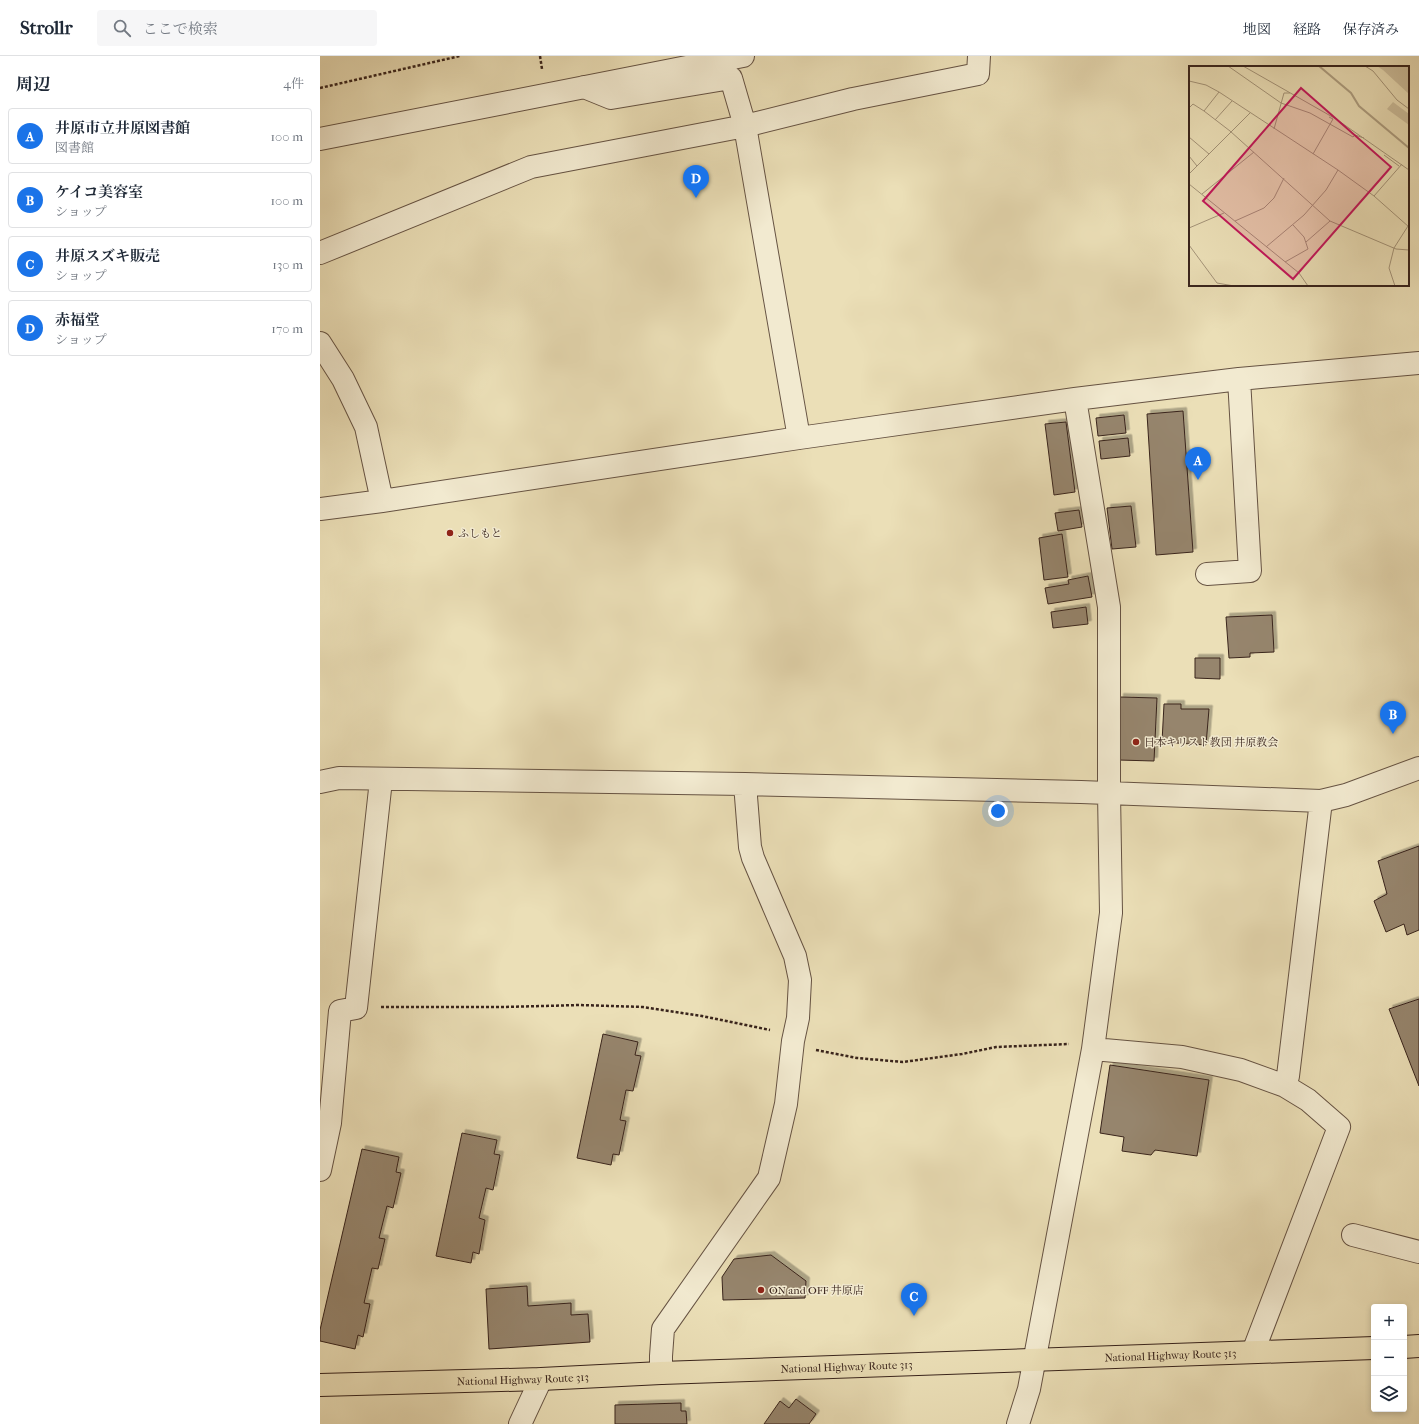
<!DOCTYPE html>
<html lang="ja">
<meta charset="utf-8">
<style>
body{margin:0;font-family:"IM FELL French Canon","Noto Serif JP",serif;background:#f6f6f7;color:#1f2937}
.controls{position:absolute;right:12px;bottom:12px;display:grid;overflow:hidden;border-radius:4px;box-shadow:0 2px 6px #0003}
.controls button{width:36px;height:36px;display:grid;place-items:center;padding:0;border:0;border-bottom:1px solid #e0e1e3;background:#fff;color:#1f2937;font:20px sans-serif}
.you{position:absolute;left:678px;top:755px;width:14px;height:14px;margin:-10px;border:3px solid #fff;border-radius:50%;background:#1a73e8;box-shadow:0 0 0 6px #1a73e833}
.badge{display:grid;place-items:center;width:26px;height:26px;border-radius:50%;background:#1a73e8;color:#fff;font-size:13px;font-weight:700}
.pin{position:absolute;translate:-50% -33px;filter:drop-shadow(0 1px 2px #0008)}
.pin::after{content:'';position:absolute;top:21px;width:14px;height:12px;background:inherit;clip-path:polygon(0 0,100% 0,50% 100%)}
.list{margin:0;padding:0;list-style:none}
h2{display:flex;justify-content:space-between;align-items:center;height:52px;margin:0;padding:0 16px;font-size:17px}
h2 small{font-size:13px;font-weight:400;color:#747a83}
.list li{display:grid;grid-template-columns:26px 1fr auto;gap:12px;align-items:center;box-sizing:border-box;height:56px;margin:0 8px 8px;padding:0 8px;border:1px solid #e0e1e3;border-radius:4px}
.list b{display:block;font-size:15px;white-space:nowrap}
.list p{margin:0;font-size:13px;white-space:nowrap;color:#747a83}
.list em{font-size:13px;font-style:normal;color:#747a83}
.icon{flex:none;width:22px;height:22px;fill:none;stroke:currentColor;stroke-width:2;stroke-linecap:round;stroke-linejoin:round}
.map{position:relative;flex:none;width:1099px;height:1368px;overflow:hidden}
header{display:flex;align-items:center;gap:24px;box-sizing:border-box;height:56px;padding:0 20px;background:#fff;border-bottom:1px solid #e0e1e3}
header strong{font-size:19px}
nav{display:flex;gap:22px;margin-inline-start:auto;font-size:14px}
.search{width:280px;height:36px;background:#f6f6f7;display:flex;align-items:center;gap:10px;box-sizing:border-box;padding:0 14px;border-radius:4px;color:#747a83;font-size:15px}
main{display:flex}
aside{flex:1;background:#fff}
.map>svg:first-child{display:block}
.building{fill:#96856d;stroke:#39241c;filter:url(#shadow)}
.lines{fill:none;stroke-linecap:round;stroke-linejoin:round}
.minor-casing{stroke:#665343;stroke-width:24}
.highway-casing{stroke:#39241c;stroke-width:24}
.path{stroke:#39241c;stroke-width:2.5;stroke-dasharray:3 2;stroke-linecap:butt}
.minor{stroke:#f2ead0;stroke-width:22}
.highway{stroke:#ebdfb7;stroke-width:22}
.poi-dot{fill:#8f2418;stroke:#f2ead0;stroke-width:1.5}
.labels{text-anchor:middle;dominant-baseline:central;stroke-width:3;stroke-linejoin:round;paint-order:stroke}
.poi-label{font-size:11px;fill:#39241c;stroke:#f2ead0;text-anchor:start}
.street-label{font-size:11px;fill:#39241c;stroke:#f2ead0}
.inset-river{fill:none;stroke:#ae9f82;stroke-width:2}
.inset-road{fill:none;stroke:#a49479;stroke-width:1}
.view{fill:#c2185b;fill-opacity:0.15;stroke:#c2185b;stroke-width:2}
.inset-edge{fill:none;stroke:#39241c;stroke-width:2}
</style>
<header>
<strong>Strollr</strong>
<div class="search"><svg class="icon" aria-label="search" viewBox="0 0 24 24"><circle cx="10" cy="10" r="6"/><path d="M15 15l6 6"/></svg>ここで検索</div>
<nav><a>地図</a><a>経路</a><a>保存済み</a></nav>
</header>
<main>
<aside>
<h2>周辺<small>4件</small></h2>
<ul class="list">
<li><span class="badge">A</span><div><b>井原市立井原図書館</b><p>図書館</p></div><em>100 m</em></li>
<li><span class="badge">B</span><div><b>ケイコ美容室</b><p>ショップ</p></div><em>100 m</em></li>
<li><span class="badge">C</span><div><b>井原スズキ販売</b><p>ショップ</p></div><em>130 m</em></li>
<li><span class="badge">D</span><div><b>赤福堂</b><p>ショップ</p></div><em>170 m</em></li>
</ul>
</aside>
<div class="map">
<svg width="1099" height="1368" viewBox="0 0 1099 1368">
<defs>
<filter id="shadow"><feDropShadow dx="3.5" dy="-3.5" stdDeviation="0" flood-color="#0004"/></filter>
</defs>
<rect width="100%" height="100%" fill="#ebdfb7"/>
<filter id="stains"><feTurbulence type="fractalNoise" baseFrequency=".005" numOctaves="4"/><feColorMatrix values="0 0 0 0 .2 0 0 0 0 .09 0 0 0 0 .02 0 0 0 .5 -.17"/></filter>
<radialGradient id="worn" r=".72"><stop offset=".6" stop-color="#630" stop-opacity="0"/><stop offset="1" stop-color="#630" stop-opacity=".3"/></radialGradient>
<path class="building" d="M863,355L873,496L836,499L827,358Z
M804,359L806,377L778,380L776,362Z
M746,366L755,436L734,439L725,368Z
M808,382L810,400L781,403L779,385Z
M811,450L816,491L792,493L787,452Z
M759,454L762,471L738,475L735,457Z
M742,478L748,521L724,524L719,482Z
M768,520L772,541L728,548L725,532L749,528L748,524Z
M766,551L768,568L733,572L731,556Z
M952,559L954,596L930,597V601L909,602L906,561Z
M875,602H900V623L875,622Z
M800,641L837,642L834,705L798,704Z
M844,648H861V653H889L886,689L842,686Z
M1099,790V874L1087,879L1084,868L1066,876L1054,845L1067,838L1058,805Z
M1099,943V1030L1069,953Z
M283,978L318,986L315,999L321,1000L313,1035L306,1034L300,1064L306,1065L299,1099L293,1098L291,1109L257,1102Z
M790,1009L889,1024L877,1100L835,1094L831,1099L802,1095L804,1081L780,1077Z
M142,1077L177,1084L174,1098L180,1099L173,1134L166,1132L159,1162L165,1164L159,1198L153,1196L151,1207L116,1200Z
M42,1093L79,1101L76,1116L81,1117L73,1152L67,1150L59,1182L65,1183L58,1213L52,1212L44,1247L50,1248L43,1281L38,1279L35,1293L0,1285V1274Z
M451,1199L486,1225L485,1242L403,1244L402,1221L414,1203Z
M207,1230L208,1250L251,1247V1259L268,1258L270,1286L169,1293L166,1233Z
M476,1343L496,1358L489,1368H444L460,1345L469,1352Z
M361,1347V1355H366L367,1368H295V1349Z"/>
<g class="lines">
<g class="minor-casing">
<path id="minor" d="M264,31L291,42L411,22L425,70L479,382
M0,83L423,0
M0,197L211,111L425,70L533,43L658,18L659,0
M0,287L23,323L46,371L62,445
M0,453L62,445L479,382L755,343L919,323L1099,307
M887,518L930,515L919,323
M0,726L19,722L425,728L761,736L1001,745L1026,739L1099,712
M773,993L862,1001L921,1014L965,1030L988,1044L1019,1071L933,1296
M965,1030L968,1020L1001,745
M0,1114L10,1067L20,955L36,952L61,724
M1033,1179L1099,1196
M341,1317V1300L343,1273L449,1122L466,1048L473,985L478,962L480,924L475,900L433,802L430,791L425,728
M200,1368L221,1323
M698,1368L709,1333L773,993L791,857L789,737V551L755,343"/>
</g>
<g class="highway-casing">
<g id="highway">
<path d="M1084,1291L1099,1290"/>
<path id="s1" d="M0,1329L221,1323L341,1317L1054,1292"/>
</g>
</g>
<path class="path" d="M220,0L222,13
M0,32L140,0
M61,951H184L260,949L323,951L382,960L450,974
M496,994L537,1002L583,1006L642,998L676,991L749,988"/>
<use href="#minor" class="minor"/>
<use href="#highway" class="highway"/>
</g>
<g class="poi-dot">
<circle cx="130" cy="477" r="4"/>
<circle cx="816" cy="686" r="4"/>
<circle cx="441" cy="1234" r="4"/>
</g>
<g class="labels">
<g class="poi-label">
<text x="138" y="477">ふしもと</text>
<text x="824" y="686">日本キリスト教団 井原教会</text>
<text x="449" y="1234">ON and OFF 井原店</text>
</g>
<g class="street-label">
<text stroke="none"><textPath href="#s1" startOffset="851">National Highway Route 313</textPath></text>
<text stroke="none"><textPath href="#s1" startOffset="527">National Highway Route 313</textPath></text>
<text stroke="none"><textPath href="#s1" startOffset="203">National Highway Route 313</textPath></text>
</g>
</g>
<g transform="translate(869 10)">
<rect width="220" height="220" fill="#ebdfb7"/>
<path d="M188,0H220V28L194,4ZM204,36L220,48V59L198,43Z" fill="#cdbf9d"/>
<path class="inset-river" d="M130,0L162,27L170,40L220,82"/>
<path class="inset-road" d="M39,0L92,37L121,47L164,71L166,69L175,72M54,0L147,53L220,104M176,0L184,5L208,34L220,43M0,15L17,19L30,26L149,104L185,130L220,161M30,26L15,45L41,65L141,155L207,183L220,184M0,42L4,38L15,45M26,54L43,35M85,63L95,27H101M0,71L20,88M124,88L144,53L140,51M195,89L210,100M0,90L8,100M0,108L61,47M0,118L110,207L119,220M13,128L65,86M185,130L213,98M46,155L75,142L85,132L95,112M0,162L35,147M117,176L141,155M0,179L28,217L45,220M77,181L115,149L137,124L149,104M96,196L119,183L115,171L104,159M206,220L200,202L205,182L219,160"/>
<path class="view" d="M112,22L202,101L104,213L14,135Z"/>
<rect width="220" height="220" class="inset-edge"/>
</g>
<rect width="100%" height="100%" filter="url(#stains)"/>
<rect width="100%" height="100%" fill="url(#worn)"/>
</svg>
<div class="controls">
<button>+</button>
<button>−</button>
<button><svg class="icon" aria-label="layers" viewBox="0 0 24 24"><path d="M12 4l9 5-9 5-9-5zM3 14l9 5 9-5"/></svg></button>
</div>
<div class="you"></div>
<div class="pin badge" style="left:878px;top:424px">A</div>
<div class="pin badge" style="left:1073px;top:678px">B</div>
<div class="pin badge" style="left:594px;top:1260px">C</div>
<div class="pin badge" style="left:376px;top:142px">D</div>
</div>
</main>
